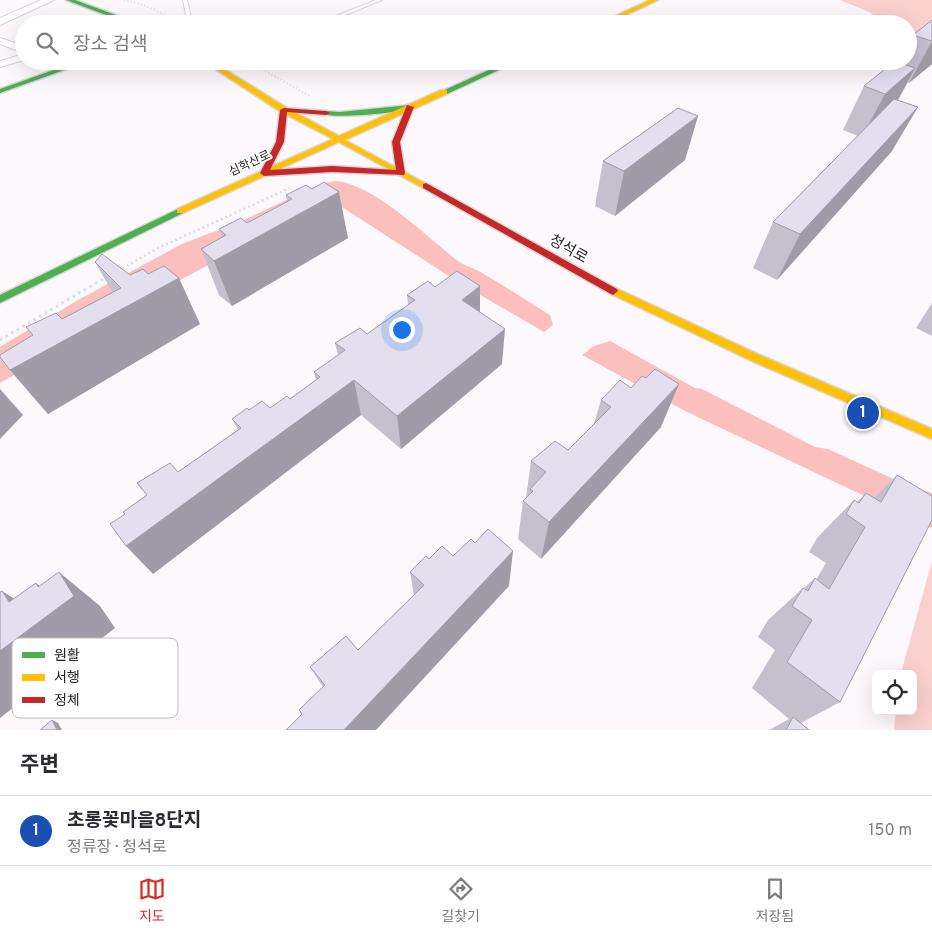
<!DOCTYPE html>
<html lang="ko">
<meta charset="utf-8">
<style>
body{margin:0;font-family:Overpass,"Noto Sans KR",sans-serif;background:#f2f2f3;color:#2b2b33}
.controls{position:absolute;right:15px;bottom:15px;display:grid;overflow:hidden;border-radius:8px;box-shadow:0 5px 20px #0002}
.controls button{width:45px;height:45px;display:grid;place-items:center;padding:0;border:0;border-bottom:1px solid #e1e1e2;background:#fff;color:#2b2b33;font:25px sans-serif}
.you{position:absolute;left:401px;top:329px;width:18px;height:18px;margin:-12px;border:4px solid #fff;border-radius:50%;background:#1a73e8;box-shadow:0 0 0 8px #1a73e833}
.badge{display:grid;place-items:center;width:32px;height:32px;border-radius:50%;background:#d93025;color:#fff;font-size:16px;font-weight:700}
.pin{position:absolute;translate:-50% -50%;border:2px solid #fff;box-shadow:0 1px 5px #0006}
.list{margin:0;padding:0;list-style:none}
h2{display:flex;justify-content:space-between;align-items:center;height:65px;margin:0;padding:0 20px;font-size:21px}
h2 small{font-size:16px;font-weight:400;color:#7c7c81}
.list li{display:grid;grid-template-columns:32px 1fr auto;gap:15px;align-items:center;box-sizing:border-box;height:70px;padding:0 20px;border-top:1px solid #e1e1e2}
.list b{display:block;font-size:19px;white-space:nowrap}
.list p{margin:0;font-size:16px;white-space:nowrap;color:#7c7c81}
.list em{font-size:16px;font-style:normal;color:#7c7c81}
.icon{flex:none;width:28px;height:28px;fill:none;stroke:currentColor;stroke-width:2;stroke-linecap:round;stroke-linejoin:round}
.map{position:relative;flex:none;width:932px;height:730px;overflow:hidden}
.search{position:absolute;background:#fff;box-shadow:0 5px 20px #0002;left:15px;right:15px;top:15px;height:55px;display:flex;align-items:center;gap:12px;box-sizing:border-box;padding:0 18px;border-radius:28px;color:#7c7c81;font-size:19px}
.sheet{height:135px;background:#fff}
nav{display:flex;justify-content:space-around;align-items:center;box-sizing:border-box;height:70px;border-top:1px solid #e1e1e2;background:#fff;font-size:14px;color:#7c7c81}
nav a{display:grid;justify-items:center;gap:2px}
nav .on{color:#d93025}
.map>svg:first-child{display:block}
.green{fill:#fad0ce}
.forest{fill:#fbc0be}
.lines{fill:none;stroke-linecap:round;stroke-linejoin:round}
.lane-casing{stroke:#d9d5d9;stroke-width:2}
.street-casing{stroke:#d9d5d9;stroke-width:2}
.fast-casing{stroke:#d9d5d9;stroke-width:3}
.slow-casing{stroke:#d9d5d9;stroke-width:3}
.jam-casing{stroke:#d9d5d9;stroke-width:3}
.path-far2{stroke:#ddd;stroke-width:2;stroke-dasharray:1 2.5;stroke-linecap:butt}
.path-far1{stroke:#ddd;stroke-width:2.5;stroke-dasharray:2 3;stroke-linecap:butt}
.path{stroke:#ddd;stroke-width:3;stroke-dasharray:2.5 4;stroke-linecap:butt}
.lane{fill:#fffeff;fill-rule:evenodd}
.street{fill:#fffeff;fill-rule:evenodd}
.fast{fill:#4caf50;fill-rule:evenodd}
.slow{fill:#ffc107;fill-rule:evenodd}
.jam{fill:#c62828;fill-rule:evenodd}
.wall{fill:#c4c0ce}
.shaded-wall{fill:#a09ca7}
.building{fill:#e4dfef;stroke:#a09ca7}
.labels{text-anchor:middle;dominant-baseline:central;stroke-width:4;stroke-linejoin:round;paint-order:stroke}
.far-street-label{font-size:12px;fill:#262227;stroke:#fff}
.street-label{font-size:15px;fill:#262227;stroke:#fff}
.key{fill:#fff;stroke:#bebdbe;stroke-width:1}
.key-label{font-size:14px;fill:#262227}
</style>
<div class="map">
<svg width="932" height="730" viewBox="0 0 932 730">
<rect width="100%" height="100%" fill="#fcf8fc"/>
<path class="green" d="M840,0H932V52L908,37V24H887L869,12Z
M932,561V730H894L896,711H913V674L901,673Z"/>
<path class="forest" d="M335,181C373,183 427,237 458,261C465,266 474,268 482,273C505,286 527,301 550,315L553,325L544,332L458,282L331,200L184,278L0,383V347L78,300L182,244L244,220L320,184Z
M610,341L695,388L702,389L815,447L828,449L909,486L932,493V528L685,411L582,355L594,346Z"/>
<g class="lines">
<g class="lane-casing">
<path id="lane" d="M183,0H187L191,18L200,24H194L187,20Z
M376,0H382L323,24H316Z"/>
</g>
<g class="street-casing">
<path id="street" d="M41,0H54L0,25V18Z
M0,38L24,46V53L0,44Z
M24,54V60L0,67V61Z"/>
</g>
<g class="fast-casing">
<path id="fast" d="M66,0H75L140,24H130Z
M79,61H89L0,93V89Z
M509,61H518L447,94L440,92Z
M410,105L414,107L413,109C398,112 332,120 322,113L326,111L340,112Z
M180,208L184,211L183,213L0,303V295Z"/>
</g>
<g class="slow-casing">
<path id="slow" d="M650,0H658L607,24H598Z
M203,61H211L287,108L339,136L441,90H447V94L345,140L430,186L429,188H423L339,142L183,213H177V209L333,139L281,112Z
M613,287L762,356L932,429V439L754,362L609,293L608,291Z"/>
</g>
<g class="jam-casing">
<path id="jam" d="M407,105L414,107L400,142L405,173L404,175L332,172L264,176L260,173L276,142L280,110L284,108L326,111L330,113L326,115L287,112L284,142L270,170L332,166L396,170L392,142Z
M426,183L617,289L618,291L613,295L609,293L423,188V184Z"/>
</g>
<path class="path-far2" d="M124,0L144,5L177,21
M247,61L310,96"/>
<path class="path-far1" d="M118,271L158,248L290,188"/>
<path class="path" d="M0,340L108,276"/>
<use href="#lane" class="lane"/>
<use href="#street" class="street"/>
<use href="#fast" class="fast"/>
<use href="#slow" class="slow"/>
<use href="#jam" class="jam"/>
</g>
<path class="wall" d="M932,20V64L909,83L908,82L898,100L892,151L777,280L753,268L773,222L858,136L843,130L864,86L899,63V61H908V44L913,35Z
M698,116L685,160L615,216L595,206L603,161Z
M286,195L348,238L232,306L219,295L201,249L222,237L219,229L247,223L287,202Z
M95,262L130,275L200,324L48,414L10,370L62,319L113,293Z
M435,287L480,312L502,364L401,449L361,415L153,574L125,514L147,495L137,483L178,472L238,430L232,419L249,410L270,408L290,399L316,380L314,372L338,355L335,343L367,334L408,305L407,295Z
M932,303V336L916,328Z
M601,400L661,427L541,559L518,539L523,501L526,498L531,461L568,450L594,424Z
M897,475L840,702L801,723L809,730H769L789,719L752,688L775,650L758,637L768,620L803,588H804L815,578L816,580L826,563L809,552L817,538L854,500L857,502L866,493L874,498Z
M453,556L509,586L302,714L323,687L310,667L358,650L414,595L410,572L429,559Z"/>
<path class="shaded-wall" d="M932,41V64L909,83Z
M915,68L892,111L862,137L885,94Z
M918,107L892,151L777,280L800,234Z
M698,116L685,160L615,216L624,171Z
M339,192L348,238L232,306L214,261Z
M179,278L200,324L48,414L10,370Z
M480,286V322L462,300Z
M505,329L502,364L401,449L397,416Z
M354,380L361,415L153,574L126,546Z
M679,384L661,427L541,559L549,522Z
M0,389L23,415L0,439Z
M513,551L509,586L376,730H344Z
M59,572L100,606L115,628L0,718V651L9,602L2,591L44,618L36,583L64,604Z
M52,720L58,723L62,730H57Z"/>
<path class="building" d="M932,20V41L913,35Z
M895,61L915,68L885,94L864,86Z
M894,99L918,107L800,234L773,222Z
M678,108L698,116L624,171L603,161Z
M324,182L339,192L214,261L201,249L226,235L219,229L241,218L247,223L292,199L286,195L306,185L312,189Z
M102,254L130,275L143,269L148,274L164,266L179,278L10,370L0,357V355L33,335L26,327L56,313L62,319L121,288L95,262Z
M457,271L480,286L462,300L505,329L397,416L354,380L126,546L110,524L125,514L123,512L147,495L137,483L170,463L178,472L241,428L232,419L247,408L249,410L262,401L270,408L287,396L290,399L320,377L314,372L345,350L335,343L360,328L367,334L415,300L407,295L428,281L435,287Z
M655,369L679,384L549,522L523,501L533,491L530,489L546,472L531,461L555,441L568,450L611,407L601,400L620,380L631,388L642,376L646,378Z
M897,475L932,496V520L840,702L787,662L812,620L792,606L803,588L808,591L815,578L829,589L865,527L846,514L854,500L859,503L866,493L881,502Z
M488,529L513,551L344,730H286L302,714L299,710L325,685L310,667L346,636L358,650L424,585L410,572L426,556L429,559L442,546L453,556L471,539L475,543Z
M59,572L74,596L0,651V592L2,591L9,602L36,583L38,587Z
M793,717L809,730H786Z
M52,720L57,730H40Z"/>
<g class="labels">
<g class="far-street-label">
<text transform="translate(250 164) rotate(-25)">심학산로</text>
</g>
<g class="street-label">
<text transform="translate(568 250) rotate(29)">청석로</text>
</g>
</g>
<rect x="12" y="638" width="166" height="80" rx="8" class="key"/>
<rect x="22" y="652" width="23" height="6" fill="#4caf50"/>
<rect x="22" y="674" width="23" height="7" fill="#ffc107"/>
<rect x="22" y="697" width="23" height="6" fill="#c62828"/>
<g class="key-label">
<text x="54" y="660">원활</text>
<text x="54" y="682">서행</text>
<text x="54" y="705">정체</text>
</g>
</svg>
<div class="controls">
<button><svg class="icon" aria-label="locate" viewBox="0 0 24 24"><circle cx="12" cy="12" r="6"/><path d="M12 2v4M12 18v4M2 12h4M18 12h4"/></svg></button>
</div>
<div class="you"></div>
<div class="pin badge" style="left:863px;top:413px;background:#1a4fb4">1</div>
<div class="search"><svg class="icon" aria-label="search" viewBox="0 0 24 24"><circle cx="10" cy="10" r="6"/><path d="M15 15l6 6"/></svg>장소 검색</div>
</div>
<section class="sheet">
<h2>주변<small></small></h2>
<ul class="list">
<li><span class="badge" style="background:#1a4fb4">1</span><div><b>초롱꽃마을8단지</b><p>정류장 · 청석로</p></div><em>150 m</em></li>
</ul>
</section>
<nav>
<a class="on"><svg class="icon" aria-label="map" viewBox="0 0 24 24"><path d="M3 6l6-2 6 2 6-2v14l-6 2-6-2-6 2zM9 4v14M15 6v14"/></svg>지도</a>
<a><svg class="icon" aria-label="directions" viewBox="0 0 24 24"><path d="M12 3l9 9-9 9-9-9zM9 14v-3h6M13 9l2 2-2 2"/></svg>길찾기</a>
<a><svg class="icon" aria-label="saved" viewBox="0 0 24 24"><path d="M7 4h10v16l-5-4-5 4z"/></svg>저장됨</a>
</nav>
